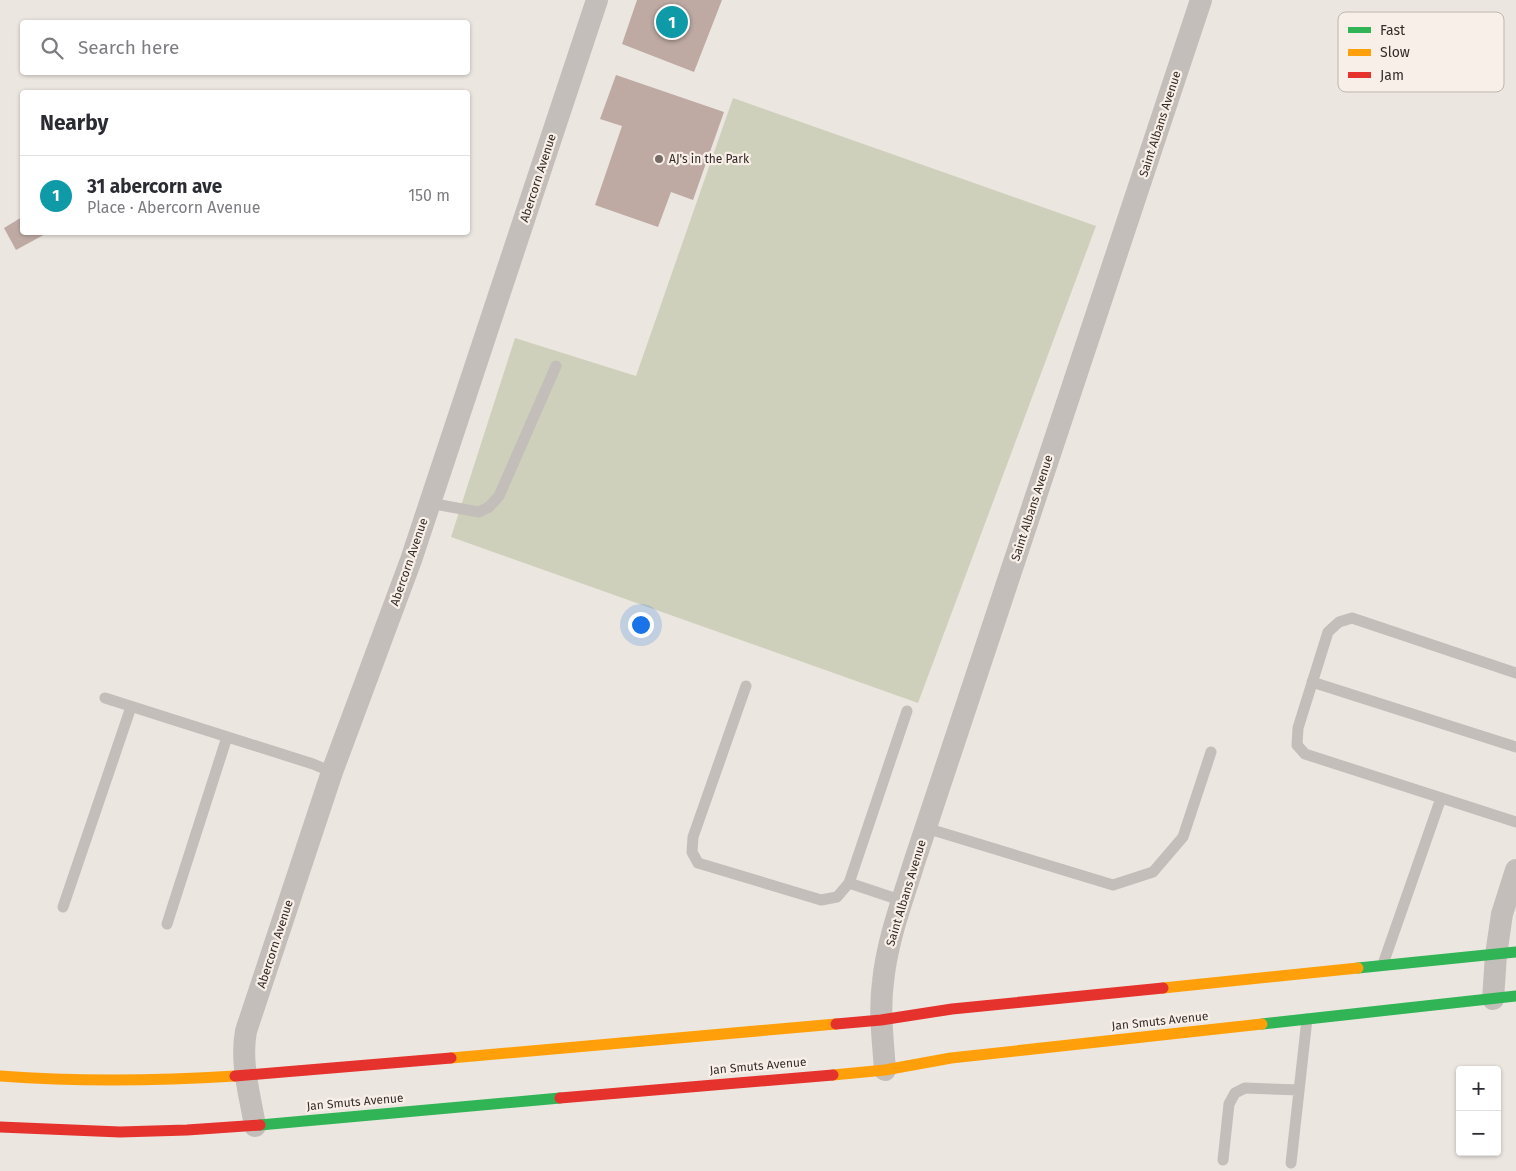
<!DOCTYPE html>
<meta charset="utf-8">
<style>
body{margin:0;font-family:"Fira Sans",sans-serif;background:#f7f7f7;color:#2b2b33}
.controls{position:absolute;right:15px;bottom:15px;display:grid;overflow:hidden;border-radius:5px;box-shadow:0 1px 4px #0004}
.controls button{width:45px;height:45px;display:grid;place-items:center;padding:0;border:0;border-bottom:1px solid #e1e1e2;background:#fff;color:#2b2b33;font:25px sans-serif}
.you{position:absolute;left:640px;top:624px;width:18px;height:18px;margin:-12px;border:4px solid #fff;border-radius:50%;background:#1a73e8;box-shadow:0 0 0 8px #1a73e833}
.badge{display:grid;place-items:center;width:32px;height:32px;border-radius:50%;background:#756c68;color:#fff;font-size:16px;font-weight:700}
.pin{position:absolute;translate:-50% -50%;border:2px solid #fff;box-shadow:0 1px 5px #0006}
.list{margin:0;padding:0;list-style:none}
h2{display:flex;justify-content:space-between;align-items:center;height:65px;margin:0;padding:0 20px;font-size:21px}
h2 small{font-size:16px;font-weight:400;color:#7c7c81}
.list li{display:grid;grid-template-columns:32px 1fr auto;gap:15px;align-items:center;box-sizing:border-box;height:80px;padding:0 20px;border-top:1px solid #e1e1e2}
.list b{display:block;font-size:19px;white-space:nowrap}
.list p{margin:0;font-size:16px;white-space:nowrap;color:#7c7c81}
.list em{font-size:16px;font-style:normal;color:#7c7c81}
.icon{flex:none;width:28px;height:28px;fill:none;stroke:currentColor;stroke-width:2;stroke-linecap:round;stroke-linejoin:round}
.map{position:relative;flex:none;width:1516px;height:1171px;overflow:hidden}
.search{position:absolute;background:#fff;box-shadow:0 1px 4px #0004;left:20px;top:20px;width:450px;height:55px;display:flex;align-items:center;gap:12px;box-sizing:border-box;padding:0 18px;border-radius:5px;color:#7c7c81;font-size:19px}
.panel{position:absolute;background:#fff;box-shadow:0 1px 4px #0004;left:20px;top:90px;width:450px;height:145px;border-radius:5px}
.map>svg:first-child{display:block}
.park{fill:#ced0bb}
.building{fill:#beaaa3}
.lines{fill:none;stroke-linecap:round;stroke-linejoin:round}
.lane{stroke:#c4beba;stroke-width:11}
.street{stroke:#c4beba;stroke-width:22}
.fast{stroke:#30b455;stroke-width:11}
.slow{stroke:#ff9f0a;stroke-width:11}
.jam{stroke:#e5322d;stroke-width:11}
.poi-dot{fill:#756c68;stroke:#f8f0e8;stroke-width:2}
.labels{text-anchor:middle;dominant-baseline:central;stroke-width:4.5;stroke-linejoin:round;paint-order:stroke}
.street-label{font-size:12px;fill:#352b28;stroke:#f8f0e8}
.poi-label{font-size:12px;fill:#352b28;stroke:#f8f0e8;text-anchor:start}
.key{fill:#f8f0e8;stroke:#beb5ae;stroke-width:1}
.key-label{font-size:14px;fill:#352b28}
</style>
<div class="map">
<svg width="1516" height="1171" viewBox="0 0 1516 1171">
<rect width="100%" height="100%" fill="#ece6e0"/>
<path class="park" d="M733,98L1096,226L918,703L451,537L515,338L636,376Z"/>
<path class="building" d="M637,0H722L694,72L622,44Z
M616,75L724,112L693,200L671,192L658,227L595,205L622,126L600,119Z
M22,217V232H49L16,250L4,228Z"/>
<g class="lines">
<path class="lane" d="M429,503L479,512L489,507L499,496L556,366
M1516,673L1352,618L1339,622L1328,632L1298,728L1297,745L1305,754L1516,822
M1312,682L1516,747
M746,686L693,837L692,852L698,863L821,900L837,897L849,883
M105,698L313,764L332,772
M926,828L1113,885L1153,872L1183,837L1211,752
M903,901L849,883L907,711
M63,907L131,707
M167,924L227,737
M1383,964L1441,798
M1223,1160L1229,1104L1235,1093L1245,1088L1299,1090
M1291,1163L1307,1019"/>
<path class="street" d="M1493,999L1496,955L1502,914L1516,870
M885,1070C883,1041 879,1011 883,982C887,941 902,902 914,863L1201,0
M255,1126C250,1095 240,1063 246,1031L332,772L411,560L597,0"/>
<path class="fast" d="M1358,968L1516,952
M1262,1024L1516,996
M260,1125L560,1098"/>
<path class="slow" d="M1163,988L1358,968
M451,1058L836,1024
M833,1075L885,1070L951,1058L1262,1024
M0,1076C79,1082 156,1081 235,1076"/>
<path class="jam" d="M836,1024L881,1020L952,1009L1163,988
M235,1076L451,1058
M560,1098L833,1075
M0,1127L120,1132L187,1130L260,1125"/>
</g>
<circle class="poi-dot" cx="659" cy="159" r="5"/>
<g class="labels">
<g class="street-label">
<text transform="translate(1160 124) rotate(-72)">Saint Albans Avenue</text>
<text transform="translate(538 178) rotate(-72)">Abercorn Avenue</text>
<text transform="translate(1032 508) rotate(-72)">Saint Albans Avenue</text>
<text transform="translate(409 562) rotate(-71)">Abercorn Avenue</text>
<text transform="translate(906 893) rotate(-73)">Saint Albans Avenue</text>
<text transform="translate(275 944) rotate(-72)">Abercorn Avenue</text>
<text transform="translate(1160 1021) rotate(-6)">Jan Smuts Avenue</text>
<text transform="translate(758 1066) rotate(-5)">Jan Smuts Avenue</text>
<text transform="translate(355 1102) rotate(-5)">Jan Smuts Avenue</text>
</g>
<g class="poi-label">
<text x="669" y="159">AJ's in the Park</text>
</g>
</g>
<rect x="1338" y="12" width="166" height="80" rx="8" class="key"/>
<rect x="1348" y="27" width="23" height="6" fill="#30b455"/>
<rect x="1348" y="49" width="23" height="7" fill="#ff9f0a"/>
<rect x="1348" y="72" width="23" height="6" fill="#e5322d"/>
<g class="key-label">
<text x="1380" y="35">Fast</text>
<text x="1380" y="57">Slow</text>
<text x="1380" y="80">Jam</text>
</g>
</svg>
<div class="controls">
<button>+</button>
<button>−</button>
</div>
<div class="you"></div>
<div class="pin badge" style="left:672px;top:22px;background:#0f9aa8">1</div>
<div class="search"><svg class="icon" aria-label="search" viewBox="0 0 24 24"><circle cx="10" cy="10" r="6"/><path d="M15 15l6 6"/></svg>Search here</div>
<section class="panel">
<h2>Nearby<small></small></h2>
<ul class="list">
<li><span class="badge" style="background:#0f9aa8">1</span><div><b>31 abercorn ave</b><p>Place · Abercorn Avenue</p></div><em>150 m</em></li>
</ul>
</section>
</div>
